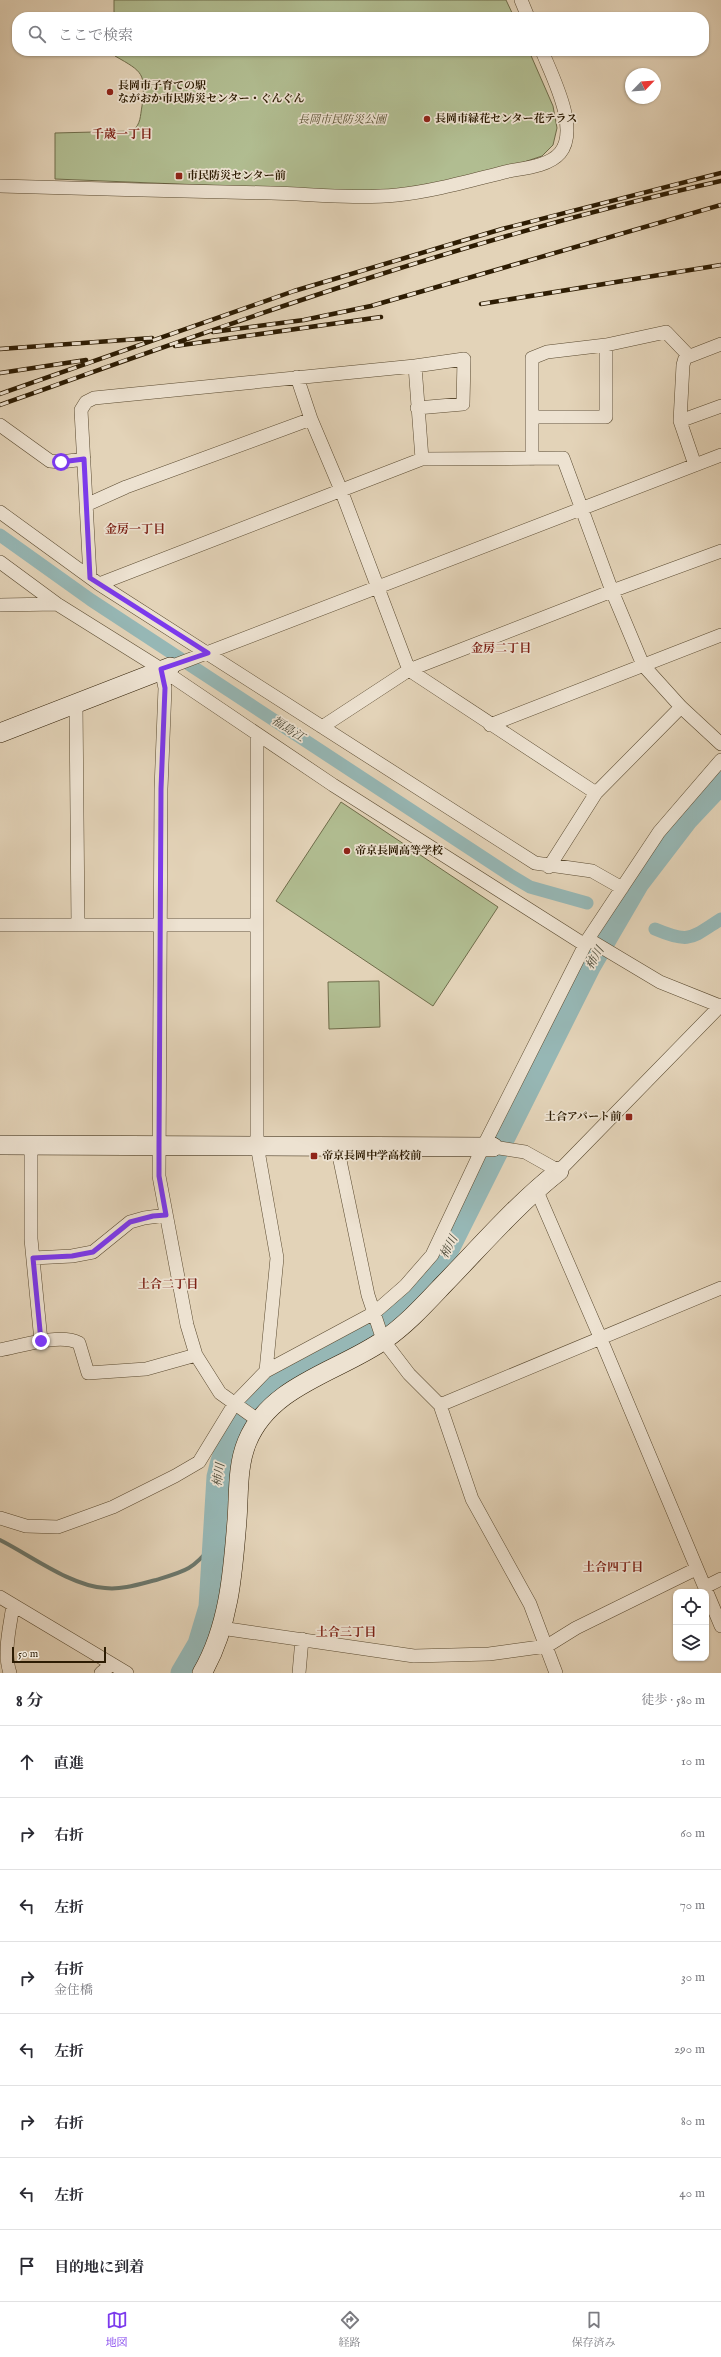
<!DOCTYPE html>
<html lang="ja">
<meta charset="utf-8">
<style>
body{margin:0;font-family:"IM FELL English","Noto Serif JP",serif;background:#f2f2f3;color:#2b2b33}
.controls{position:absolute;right:12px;bottom:12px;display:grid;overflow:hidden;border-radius:8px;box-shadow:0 1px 3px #0004}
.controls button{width:36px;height:36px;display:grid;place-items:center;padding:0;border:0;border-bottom:1px solid #e1e1e2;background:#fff;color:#2b2b33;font:20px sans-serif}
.compass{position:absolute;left:625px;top:68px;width:36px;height:36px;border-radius:50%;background:#fff;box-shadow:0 1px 3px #0004;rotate:65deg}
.scale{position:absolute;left:12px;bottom:10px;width:94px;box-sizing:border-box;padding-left:4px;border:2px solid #2d1c03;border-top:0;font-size:11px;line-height:14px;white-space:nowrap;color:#2d1c03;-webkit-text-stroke:3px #ede2d1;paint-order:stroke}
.stop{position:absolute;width:12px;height:12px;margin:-9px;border:3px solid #7c3aed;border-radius:50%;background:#fff}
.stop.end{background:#7c3aed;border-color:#fff;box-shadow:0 1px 4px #0008}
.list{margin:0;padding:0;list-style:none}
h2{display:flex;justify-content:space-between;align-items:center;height:52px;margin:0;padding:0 16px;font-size:17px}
h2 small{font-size:13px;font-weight:400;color:#7c7c81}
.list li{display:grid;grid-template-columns:26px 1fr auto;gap:12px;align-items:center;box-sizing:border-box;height:72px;padding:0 16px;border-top:1px solid #e1e1e2}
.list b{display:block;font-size:15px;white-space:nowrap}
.list p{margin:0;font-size:13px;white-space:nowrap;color:#7c7c81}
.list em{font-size:13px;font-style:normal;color:#7c7c81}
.icon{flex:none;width:22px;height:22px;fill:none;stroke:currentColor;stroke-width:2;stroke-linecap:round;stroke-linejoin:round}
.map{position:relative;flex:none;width:721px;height:1673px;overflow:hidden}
.search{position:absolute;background:#fff;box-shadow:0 1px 3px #0004;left:12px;right:12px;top:12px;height:44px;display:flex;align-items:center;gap:10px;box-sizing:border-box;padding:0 14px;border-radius:16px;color:#7c7c81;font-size:15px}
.sheet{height:628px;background:#fff}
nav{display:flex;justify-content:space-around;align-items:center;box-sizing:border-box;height:56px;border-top:1px solid #e1e1e2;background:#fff;font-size:11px;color:#7c7c81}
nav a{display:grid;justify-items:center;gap:2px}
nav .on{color:#7c3aed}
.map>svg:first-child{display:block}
.park{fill:#b1bd91;stroke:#6f6c4a}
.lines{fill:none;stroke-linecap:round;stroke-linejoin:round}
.stream{stroke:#6c796e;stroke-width:4}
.canal{stroke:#96b7b5;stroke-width:13}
.river{stroke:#96b7b5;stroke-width:23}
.street-casing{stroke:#5a4a30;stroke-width:14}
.secondary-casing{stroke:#2d1c03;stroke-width:20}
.street{stroke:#ede2d1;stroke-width:13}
.secondary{stroke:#ede2d1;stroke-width:19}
.rail-casing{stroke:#2d1c03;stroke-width:4.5}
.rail{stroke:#ede2d1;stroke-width:3;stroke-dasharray:9;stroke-linecap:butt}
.route{stroke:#7c3aed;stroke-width:5}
.poi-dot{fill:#8f2418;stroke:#ede2d1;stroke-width:1.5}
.labels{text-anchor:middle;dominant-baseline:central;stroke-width:3.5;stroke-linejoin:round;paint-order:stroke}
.poi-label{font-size:11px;font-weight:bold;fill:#2d1c03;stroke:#ede2d1;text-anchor:start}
.park-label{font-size:11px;font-style:italic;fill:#554c2e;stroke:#ede2d1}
.neighbourhood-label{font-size:12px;font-weight:bold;fill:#7a1f14;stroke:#ede2d1}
.water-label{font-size:12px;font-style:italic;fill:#4c4a38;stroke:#ede2d1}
</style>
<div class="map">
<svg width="721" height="1673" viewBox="0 0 721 1673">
<rect width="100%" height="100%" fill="#e3d3b8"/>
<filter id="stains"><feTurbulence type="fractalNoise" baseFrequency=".005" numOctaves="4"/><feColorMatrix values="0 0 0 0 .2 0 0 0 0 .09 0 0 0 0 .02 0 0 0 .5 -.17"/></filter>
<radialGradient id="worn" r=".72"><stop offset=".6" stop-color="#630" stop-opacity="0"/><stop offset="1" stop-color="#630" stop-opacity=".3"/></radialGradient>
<path class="park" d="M114,0H506L514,17H114Z
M115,51H529L553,106L557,128L553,145L542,156L521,163L423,187L389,190L348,191L55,179V133L133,131C141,123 140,117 142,106C146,73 143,72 115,56Z
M341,802L498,907L433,1006L276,901Z
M379,981L380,1027L329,1029L328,982Z"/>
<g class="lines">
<path class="stream" d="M0,1540C30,1555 71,1586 105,1588C122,1590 140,1584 156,1580C186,1571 192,1570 212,1546"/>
<path class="canal" d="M0,535L91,600L510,875L530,887L587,903
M655,929C690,944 691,938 721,919"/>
<path class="river" d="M182,1673L199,1644L210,1607L218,1477C241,1372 309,1371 385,1319C409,1303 428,1280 444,1257L589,967L638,883L687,819L721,783"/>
<g class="street-casing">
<path id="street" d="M521,0L528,17
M0,186C90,189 181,191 271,193C312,194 356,199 397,195C435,191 472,180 509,171C525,168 549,166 560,153C580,129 552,76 542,51
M415,366L422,459
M297,377L311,419L341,490L409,670L596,793
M533,417H606V345
M680,421L721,406
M0,425L50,461L61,462L84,459
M532,459V358L547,352L606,345L666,332L689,356
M695,465L680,421L683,365L685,358L721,344
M86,505L126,487L311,419
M0,512L99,584L535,863L592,871L622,888
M0,562L57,604L161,669L333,785L585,945
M90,577L81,410L86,402L94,398L415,366L464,359L463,404L417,408
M99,584L422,459L563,458L612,591L643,665L681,707L721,744
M0,605L57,604
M170,667L721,455
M161,669L165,688L161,789L159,1176L187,1325L196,1355L220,1393L259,1421
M76,704L78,925
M490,725L721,635
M322,727L409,670L612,591L721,551
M549,867L596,793L681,707
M0,925H256
M588,939L660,982L720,1006
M31,1146V1239L41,1341
M337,1146L368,1295L383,1340L409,1374L440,1405L472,1499L530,1604L556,1673
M493,1147L525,1152L559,1171L721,1005
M536,1189L600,1337L721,1626
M33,1258L72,1256L93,1252L130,1222L144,1218L166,1215
M0,1350C21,1346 60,1333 79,1343L88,1373L146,1369L196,1355
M266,1371L374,1313L405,1286L432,1255L483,1147L588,939L659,832L721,760
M440,1405L721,1288
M0,1518L26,1526L58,1527L113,1507L175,1476L199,1462L235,1403L266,1371L277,1258L257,1145V734
M705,1587L721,1579
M0,1597L127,1673
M221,1628L414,1656L489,1654L547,1646L576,1628L696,1569
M10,1673C3,1652 10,1627 13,1605
M101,1673L112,1664
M299,1673L302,1639"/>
</g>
<g class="secondary-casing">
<path id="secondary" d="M0,733L170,667
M0,1145L493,1147
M202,1673C229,1627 233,1572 237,1520C239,1494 237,1466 247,1442C270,1385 338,1372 384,1340C407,1324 425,1304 444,1284C482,1245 517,1204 559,1171"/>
</g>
<use href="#street" class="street"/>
<use href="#secondary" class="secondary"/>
<g class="rail-casing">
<path id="rail" d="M481,304L721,265
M213,332L304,320L371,306L721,205
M175,346L381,317
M0,349L152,338
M0,373L86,360
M0,394L294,291L502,229L721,173
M0,405C237,320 475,236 721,181"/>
</g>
<use href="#rail" class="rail"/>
</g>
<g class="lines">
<path class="route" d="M41,1341L33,1258L72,1256L93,1252L130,1222L153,1216L166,1215L159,1176V1146L161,789L165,688L161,669L208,653L90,578L84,459L61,462"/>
</g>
<g class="poi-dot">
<circle cx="110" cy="92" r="4"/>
<circle cx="427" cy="119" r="4"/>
<rect x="175" y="172" width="8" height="8" rx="2"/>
<circle cx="347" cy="851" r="4"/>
<rect x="625" y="1113" width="8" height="8" rx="2"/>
<rect x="310" y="1152" width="8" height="8" rx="2"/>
</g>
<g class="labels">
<g class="poi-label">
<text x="118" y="86">長岡市子育ての駅<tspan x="118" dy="13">ながおか市民防災センター・ぐんぐん</tspan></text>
<text x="435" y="119">長岡市緑花センター花テラス</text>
<text x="187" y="176">市民防災センター前</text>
<text x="355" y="851">帝京長岡高等学校</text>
<text x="621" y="1117" text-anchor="end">土合アパート前</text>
<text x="322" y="1156">帝京長岡中学高校前</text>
</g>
<g class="park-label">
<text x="342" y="120">長岡市民防災公園</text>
</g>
<g class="neighbourhood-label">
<text x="122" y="134">千歳一丁目</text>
<text x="135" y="529">金房一丁目</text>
<text x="501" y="648">金房二丁目</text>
<text x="168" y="1284">土合二丁目</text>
<text x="613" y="1567">土合四丁目</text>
<text x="346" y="1632">土合三丁目</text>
</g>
<g class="water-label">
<text transform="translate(288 729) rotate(33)">福島江</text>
<text transform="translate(595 958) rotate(-60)">柿川</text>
<text transform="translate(449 1247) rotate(-62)">柿川</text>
<text transform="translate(219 1475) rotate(-82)">柿川</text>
</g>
</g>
<rect width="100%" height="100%" filter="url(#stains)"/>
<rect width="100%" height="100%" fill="url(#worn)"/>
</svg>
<div class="controls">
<button><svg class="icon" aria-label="locate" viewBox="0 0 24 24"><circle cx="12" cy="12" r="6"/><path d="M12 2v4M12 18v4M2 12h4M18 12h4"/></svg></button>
<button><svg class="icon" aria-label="layers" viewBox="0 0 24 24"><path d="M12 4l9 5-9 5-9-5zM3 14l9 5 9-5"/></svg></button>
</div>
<svg class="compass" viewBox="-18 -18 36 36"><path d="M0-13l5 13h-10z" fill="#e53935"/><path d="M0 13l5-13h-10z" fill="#7c7c81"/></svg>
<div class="scale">50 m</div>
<div class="stop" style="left:61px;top:462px"></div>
<div class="stop end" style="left:41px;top:1341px"></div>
<div class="search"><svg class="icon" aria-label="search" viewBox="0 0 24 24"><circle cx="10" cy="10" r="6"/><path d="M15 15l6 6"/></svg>ここで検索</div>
</div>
<section class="sheet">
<h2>8 分<small>徒歩 · 580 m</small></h2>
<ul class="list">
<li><svg class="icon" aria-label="ahead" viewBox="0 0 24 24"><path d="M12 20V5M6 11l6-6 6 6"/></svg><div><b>直進</b></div><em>10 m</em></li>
<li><svg class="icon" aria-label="right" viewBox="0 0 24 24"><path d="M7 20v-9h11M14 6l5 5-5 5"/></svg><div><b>右折</b></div><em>60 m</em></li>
<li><svg class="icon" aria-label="left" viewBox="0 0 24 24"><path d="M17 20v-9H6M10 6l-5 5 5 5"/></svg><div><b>左折</b></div><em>70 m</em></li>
<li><svg class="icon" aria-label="right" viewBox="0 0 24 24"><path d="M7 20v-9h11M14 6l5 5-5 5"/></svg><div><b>右折</b><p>金住橋</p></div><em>30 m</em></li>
<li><svg class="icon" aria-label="left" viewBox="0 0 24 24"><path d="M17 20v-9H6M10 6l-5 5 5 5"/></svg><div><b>左折</b></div><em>290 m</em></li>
<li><svg class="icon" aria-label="right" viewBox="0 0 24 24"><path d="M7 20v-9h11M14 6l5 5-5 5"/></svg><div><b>右折</b></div><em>80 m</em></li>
<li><svg class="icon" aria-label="left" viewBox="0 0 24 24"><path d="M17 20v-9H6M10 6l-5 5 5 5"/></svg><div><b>左折</b></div><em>40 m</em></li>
<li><svg class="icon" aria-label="arrive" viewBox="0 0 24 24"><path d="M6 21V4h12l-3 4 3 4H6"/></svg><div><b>目的地に到着</b></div></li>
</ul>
</section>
<nav>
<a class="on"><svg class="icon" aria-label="map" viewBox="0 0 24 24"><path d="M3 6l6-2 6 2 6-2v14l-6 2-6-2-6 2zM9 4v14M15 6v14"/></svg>地図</a>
<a><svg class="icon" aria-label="directions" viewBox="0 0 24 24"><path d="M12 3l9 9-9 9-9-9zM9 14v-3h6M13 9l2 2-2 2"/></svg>経路</a>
<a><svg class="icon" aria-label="saved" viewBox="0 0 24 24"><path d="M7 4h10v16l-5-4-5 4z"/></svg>保存済み</a>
</nav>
